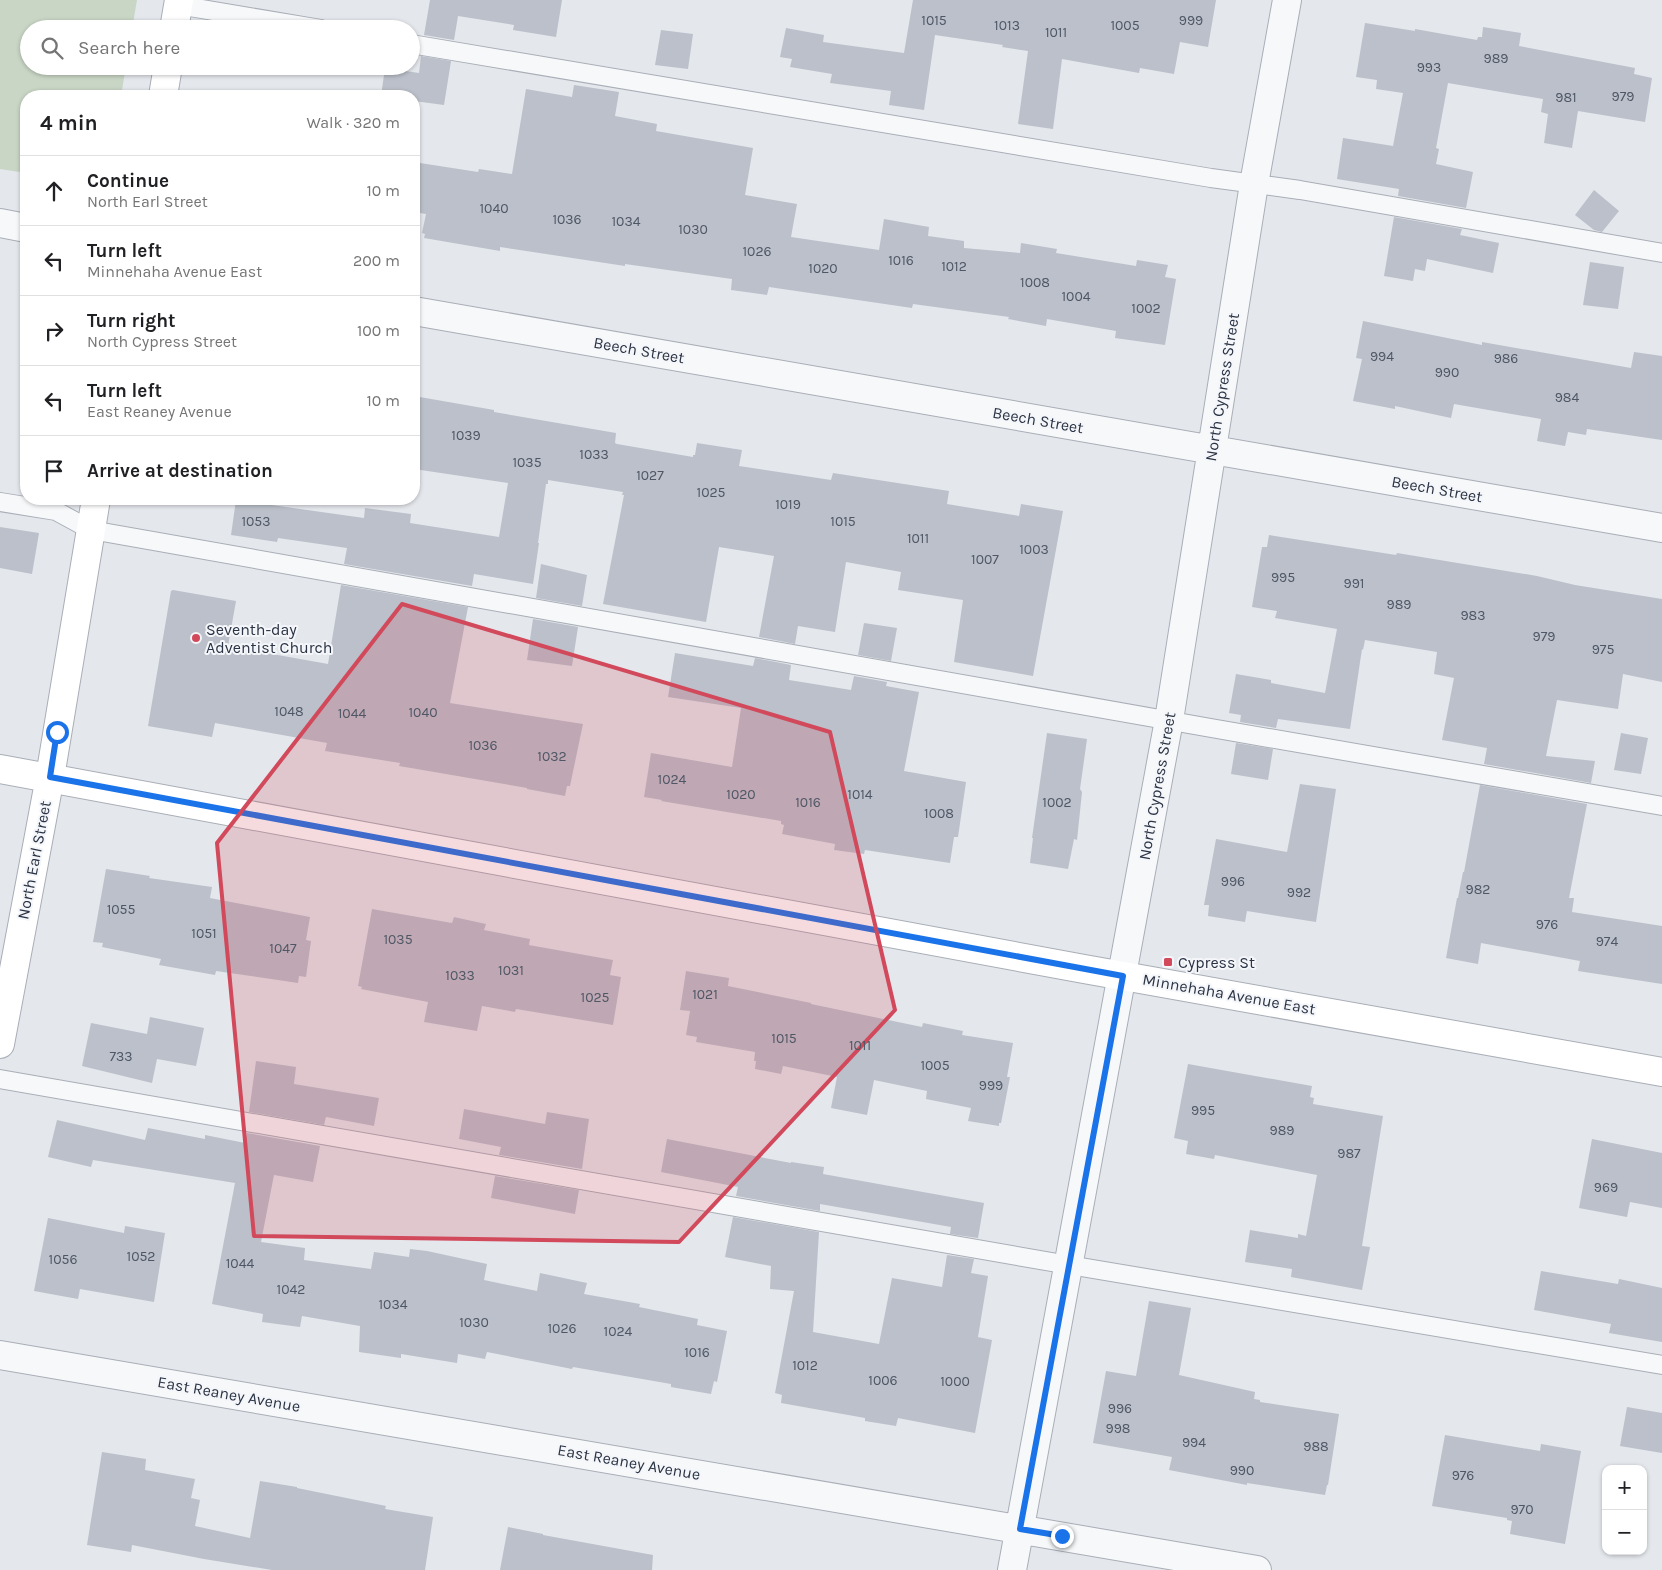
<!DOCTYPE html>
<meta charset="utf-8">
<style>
body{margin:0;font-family:Karla,sans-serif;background:#f6f6f6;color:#202124}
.controls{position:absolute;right:15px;bottom:15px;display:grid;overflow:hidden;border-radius:10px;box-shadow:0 1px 4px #0004}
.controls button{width:45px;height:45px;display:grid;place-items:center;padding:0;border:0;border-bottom:1px solid #e0e0e0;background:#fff;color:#202124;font:25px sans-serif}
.stop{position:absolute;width:15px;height:15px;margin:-11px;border:4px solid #1a73e8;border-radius:50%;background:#fff}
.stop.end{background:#1a73e8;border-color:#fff;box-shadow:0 1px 5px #0008}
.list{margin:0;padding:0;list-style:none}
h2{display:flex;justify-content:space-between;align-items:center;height:65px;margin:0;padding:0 20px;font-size:21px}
h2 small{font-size:16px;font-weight:400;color:#757577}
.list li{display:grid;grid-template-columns:32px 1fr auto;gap:15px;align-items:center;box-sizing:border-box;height:70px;padding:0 20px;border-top:1px solid #e0e0e0}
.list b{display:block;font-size:19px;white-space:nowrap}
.list p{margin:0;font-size:16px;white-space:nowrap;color:#757577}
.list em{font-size:16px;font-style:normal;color:#757577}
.icon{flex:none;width:28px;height:28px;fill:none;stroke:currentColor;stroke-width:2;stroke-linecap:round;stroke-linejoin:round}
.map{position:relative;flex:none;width:1662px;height:1570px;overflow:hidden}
.search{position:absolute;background:#fff;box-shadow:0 1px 4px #0004;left:20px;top:20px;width:400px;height:55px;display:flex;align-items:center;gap:12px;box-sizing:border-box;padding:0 18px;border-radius:28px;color:#757577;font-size:19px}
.panel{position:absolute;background:#fff;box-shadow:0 1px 4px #0004;left:20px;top:90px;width:400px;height:415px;border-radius:20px}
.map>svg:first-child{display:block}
.green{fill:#c9d6c5}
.building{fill:#bbc0ca}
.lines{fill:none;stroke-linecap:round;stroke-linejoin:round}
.lane-casing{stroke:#a9aeb7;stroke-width:20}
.street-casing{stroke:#a9aeb7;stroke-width:30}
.secondary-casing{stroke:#a9aeb7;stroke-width:30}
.lane{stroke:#f7f8fa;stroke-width:18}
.street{stroke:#f7f8fa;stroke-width:28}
.secondary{stroke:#fff;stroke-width:28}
.route{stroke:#1a73e8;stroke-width:6}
.marked{fill:#d1495b;fill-opacity:0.2;stroke:#d1495b;stroke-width:4;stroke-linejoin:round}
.poi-dot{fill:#d1495b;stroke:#f4f6f9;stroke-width:2}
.labels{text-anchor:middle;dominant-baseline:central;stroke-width:4;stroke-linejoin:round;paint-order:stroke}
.number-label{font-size:14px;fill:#4f5766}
.street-label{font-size:16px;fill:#2b3445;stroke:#f4f6f9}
.poi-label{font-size:16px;fill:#2b3445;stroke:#f4f6f9;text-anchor:start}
</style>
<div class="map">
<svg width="1662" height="1570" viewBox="0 0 1662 1570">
<rect width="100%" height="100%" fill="#e4e7ec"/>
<path class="green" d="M0,0H137L132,29H29V66H126L121,96H26V173L0,169Z"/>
<path class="building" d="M430,0H562L556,37L513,30L514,25L458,16L454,40L424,35Z
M913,0H1216L1208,47L1180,42L1174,74L1140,68L1139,73L1062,59L1053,129L1018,124L1028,51L1002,47L1003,45L935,35L924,110L889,105L891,91L830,83L832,74L790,67L792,59L780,57L786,28L824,35L823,42L904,53Z
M1365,23L1415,31V29L1477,40L1478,37H1482L1483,27L1521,33L1519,46L1635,68L1634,74L1652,78L1645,122L1578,111L1572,148L1544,143L1548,114L1541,112L1543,99L1448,83L1436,148L1439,149L1436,164L1473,172L1466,208L1398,196L1399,189L1337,179L1343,138L1393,146L1403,93L1376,89L1377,80L1356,77Z
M661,30L693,34L688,69L655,65Z
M421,56L451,61L444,105L414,101V96H381L385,68L419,73Z
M574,85L619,92L615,116L657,124L656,131L753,148L745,195L797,204L791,237L879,250L884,219L929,227L928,236L964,241V248L1020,253L1021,243L1057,249L1056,253L1136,266L1137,260L1168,265L1165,277L1176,279L1165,345L1115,338L1116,331L1047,319L1046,326L1008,319L1009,317L913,304L912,308L769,287L767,295L731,290L732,279L625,264V266L500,247V251L424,238L425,234L422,233L426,214L414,212V202L420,163L478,172L479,169L512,174L526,89L572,97Z
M1594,190L1619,211L1602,232L1594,230L1575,215Z
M1394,217L1462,229L1460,235L1499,243L1493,273L1427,259L1425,271L1415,269L1413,281L1384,276Z
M1590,262L1624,267L1618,309L1583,305Z
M1363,321L1482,345V342L1631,368L1634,352L1662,356V440L1587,429L1586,435L1568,432L1565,446L1537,441L1541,419L1454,404L1451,418L1395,406V409L1353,401L1362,359L1356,358Z
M414,396L494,410V412L616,433L615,443L617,444L693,457V455H695L697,443L742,450L739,466L831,480L833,473L949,491L947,504L1019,516L1021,504L1063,511L1033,676L954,662L963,600L898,590L901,572L846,562L835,632L798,626L795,644L759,637L774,556L719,547L706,622L603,604L624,495H622L623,492L548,480V484H546L538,543H539L533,584L474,574L472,586L344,564L347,548L278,538L277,542L231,535L236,500L364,518L365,508L411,514L410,523L499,537L508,483L414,469Z
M0,527L39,533L32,574L0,568Z
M1269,535L1396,555L1397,553L1537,576L1575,585L1662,599V682L1623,674L1618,709L1557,700L1546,756L1595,761L1591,783L1484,764L1487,748L1442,740L1454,678L1434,674L1437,652L1365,640L1363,650L1362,649L1350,729L1278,719L1276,728L1240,722L1241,715L1229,713L1236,674L1271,680V683L1325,693L1337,629L1275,618L1277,611L1252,607L1262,547H1267Z
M541,564L587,575L582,606L536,598Z
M341,585L468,607L450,703L583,724L570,786H567L565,796L527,789V788L399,766L400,763L325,751L327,743L215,723L212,737L148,726L171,591L173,590L236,601L228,646L328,664Z
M533,619L578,627L572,666L527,660Z
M864,623L897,628L891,661L858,655Z
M675,653L753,666L755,658L791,665L789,680L851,690L854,676L887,682L886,686L919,692L904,771L966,782L958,837H954L950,863L865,850L864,854L834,850L835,844L782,834L784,825L781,824V821L661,801L662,800L644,797L651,753L732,767L741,708L668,697Z
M1047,733L1087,739L1080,789L1082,792L1077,840L1074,839L1068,869L1030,863L1033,838H1032Z
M1621,733L1648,738L1641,774L1614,770Z
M1236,743L1273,749L1268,780L1231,774Z
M1300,784L1336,789L1316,922L1247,911L1245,922L1208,916L1209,905H1204L1216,839L1287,852Z
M1480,785L1587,804L1569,898H1574L1572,912L1662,926V984L1578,971L1580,961L1481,943L1478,964L1446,958L1457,898H1458L1463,872H1464Z
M106,869L150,876L149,878L212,887L210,898L310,917L306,940L311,941L306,977L299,976L298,983L216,971L215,975L159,965L161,959L102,947L103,943L93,942Z
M372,909L452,923L454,917L486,924L484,930L530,939L529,945L613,960L610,975L621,977L613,1025L516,1009L515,1012L482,1006L477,1031L424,1022L428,1002L361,989L362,987L358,986Z
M686,971L729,978L728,986L811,1003V1004L922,1027L923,1023L963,1031L962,1035L1013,1043L1007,1077H1010L1001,1123H999V1126L968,1121L971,1108L926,1099L927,1091L874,1080L867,1115L831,1108L837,1077L783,1066L781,1074L755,1069L756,1061H754L755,1052L696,1042L697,1037L686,1035L690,1011L680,1010Z
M150,1017L204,1028L196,1066L157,1059L152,1083L82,1066L91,1023L147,1034Z
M256,1061L296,1067L294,1084L379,1098L374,1126L326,1117L324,1125L249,1112Z
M1188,1064L1312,1086L1310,1097L1314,1098L1313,1104L1383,1116L1362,1246L1370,1247L1362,1290L1291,1277L1292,1269L1245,1262L1250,1230L1298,1238V1234L1306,1236L1317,1175L1215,1155L1214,1159L1186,1154L1188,1141L1174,1138Z
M464,1109L545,1124L547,1112L589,1119L582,1169L499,1155L501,1147L459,1139Z
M57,1120L145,1140L148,1128L205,1139V1135L245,1143L247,1133L320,1146L313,1182L274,1175L261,1242L305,1248L304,1260L371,1269L374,1252L409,1257L410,1249L427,1251L487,1264L484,1280L537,1291L540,1273L587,1283L584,1294L640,1304L639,1307L698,1319L697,1325L727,1331L717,1382L714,1381L711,1394L671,1387V1384L573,1367L572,1369L487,1352L485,1359L458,1354L457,1363L401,1354V1358L359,1352L360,1326L302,1316L300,1327L262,1322L263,1314L212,1304L235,1183L93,1160L91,1167L48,1157Z
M667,1139L791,1163V1162L824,1167L823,1174L984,1203L978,1238L950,1234L951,1227L820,1204V1211L736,1196L738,1187L661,1172Z
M1592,1139L1662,1153V1208L1630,1202L1627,1217L1579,1208Z
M495,1176L579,1190L575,1214L491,1198Z
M733,1217L819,1232L813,1332L879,1344L892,1278L942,1287L947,1255L974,1259L971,1273L988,1276L978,1337L992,1340L975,1433L898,1418L896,1426L865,1421V1418L781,1403L782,1395L775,1393L794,1291L770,1289L771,1266L725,1257Z
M48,1218L124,1233L125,1226L165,1233L154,1302L80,1289L78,1299L34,1291Z
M1541,1271L1618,1284L1619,1279L1662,1288V1342L1609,1333L1611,1324L1534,1310Z
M1149,1301L1191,1308L1179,1375L1255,1392L1254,1399L1260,1400V1402L1339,1414L1328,1485H1327L1325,1495L1247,1483V1485L1169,1470L1172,1457L1093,1443L1106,1371L1136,1376Z
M1627,1407L1662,1413V1453L1620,1446Z
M1445,1435L1540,1451L1541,1444L1581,1451L1565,1544L1510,1534L1512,1521L1507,1520V1518L1432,1506Z
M102,1452L146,1459L145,1470L195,1479L191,1498L200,1500L195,1526L250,1538L260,1481L297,1487V1488L386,1506L385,1509L433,1517L425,1570H272L204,1559L132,1545L131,1552L87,1545Z
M508,1527L543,1534V1535L653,1555L652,1570H500Z"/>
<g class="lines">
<g class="lane-casing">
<path id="lane" d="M178,5L321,29
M411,44L1211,178L1300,190L1662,253
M0,502L56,511L91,530L1211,728L1662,806
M0,1079L1069,1265L1662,1365"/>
</g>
<g class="street-casing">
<path id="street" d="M0,223L26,228
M414,311L1662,528
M0,1355L1257,1570
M1012,1570L1169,720L1254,184L1287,0"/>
</g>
<g class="secondary-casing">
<path id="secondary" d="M174,29L179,0
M163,96L168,66
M0,769L1084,969L1662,1072
M0,1044L50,777L96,499"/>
</g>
<use href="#lane" class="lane"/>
<use href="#street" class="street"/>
<use href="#secondary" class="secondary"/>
</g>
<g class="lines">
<path class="route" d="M57,732L50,777L1123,976L1020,1529L1062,1536"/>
</g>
<path class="marked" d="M402,604L830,732L895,1010L679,1242L254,1236L217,843Z"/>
<g class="poi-dot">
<circle cx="196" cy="638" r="5"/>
<rect x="1163" y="957" width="10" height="10" rx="2.5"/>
</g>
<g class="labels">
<g class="number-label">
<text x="934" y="20">1015</text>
<text x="1191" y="20">999</text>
<text x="1007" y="25">1013</text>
<text x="1125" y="25">1005</text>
<text x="1056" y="32">1011</text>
<text x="1496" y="58">989</text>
<text x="1429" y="67">993</text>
<text x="1623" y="96">979</text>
<text x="1566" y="97">981</text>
<text x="494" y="208">1040</text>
<text x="567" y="219">1036</text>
<text x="626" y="221">1034</text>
<text x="693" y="229">1030</text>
<text x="757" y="251">1026</text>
<text x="901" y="260">1016</text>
<text x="954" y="266">1012</text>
<text x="823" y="268">1020</text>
<text x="1035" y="282">1008</text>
<text x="1076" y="296">1004</text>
<text x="1146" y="308">1002</text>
<text x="1382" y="356">994</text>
<text x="1506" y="358">986</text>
<text x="1447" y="372">990</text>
<text x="1567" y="397">984</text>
<text x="466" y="435">1039</text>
<text x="594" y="454">1033</text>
<text x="527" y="462">1035</text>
<text x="650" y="475">1027</text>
<text x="711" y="492">1025</text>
<text x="788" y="504">1019</text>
<text x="256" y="521">1053</text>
<text x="843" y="521">1015</text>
<text x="918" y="538">1011</text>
<text x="1034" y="549">1003</text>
<text x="985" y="559">1007</text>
<text x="1283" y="577">995</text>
<text x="1354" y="583">991</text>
<text x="1399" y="604">989</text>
<text x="1473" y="615">983</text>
<text x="1544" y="636">979</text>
<text x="1603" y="649">975</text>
<text x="289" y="711">1048</text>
<text x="423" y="712">1040</text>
<text x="352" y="713">1044</text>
<text x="483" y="745">1036</text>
<text x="552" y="756">1032</text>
<text x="672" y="779">1024</text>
<text x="741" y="794">1020</text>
<text x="860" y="794">1014</text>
<text x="808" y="802">1016</text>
<text x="1057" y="802">1002</text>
<text x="939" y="813">1008</text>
<text x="1233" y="881">996</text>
<text x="1478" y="889">982</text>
<text x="1299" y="892">992</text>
<text x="121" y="909">1055</text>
<text x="1547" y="924">976</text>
<text x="204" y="933">1051</text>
<text x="398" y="939">1035</text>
<text x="1607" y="941">974</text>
<text x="283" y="948">1047</text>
<text x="511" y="970">1031</text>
<text x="460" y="975">1033</text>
<text x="705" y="994">1021</text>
<text x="595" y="997">1025</text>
<text x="784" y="1038">1015</text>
<text x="860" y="1045">1011</text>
<text x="121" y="1056">733</text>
<text x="935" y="1065">1005</text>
<text x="991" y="1085">999</text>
<text x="1203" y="1110">995</text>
<text x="1282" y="1130">989</text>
<text x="1349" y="1153">987</text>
<text x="1606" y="1187">969</text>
<text x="141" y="1256">1052</text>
<text x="63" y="1259">1056</text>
<text x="240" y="1263">1044</text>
<text x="291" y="1289">1042</text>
<text x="393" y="1304">1034</text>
<text x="474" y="1322">1030</text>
<text x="562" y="1328">1026</text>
<text x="618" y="1331">1024</text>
<text x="697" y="1352">1016</text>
<text x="805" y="1365">1012</text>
<text x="883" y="1380">1006</text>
<text x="955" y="1381">1000</text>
<text x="1120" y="1408">996</text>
<text x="1118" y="1428">998</text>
<text x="1194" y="1442">994</text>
<text x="1316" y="1446">988</text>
<text x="1242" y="1470">990</text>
<text x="1463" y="1475">976</text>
<text x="1522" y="1509">970</text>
</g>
<g class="street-label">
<text transform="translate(639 350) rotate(10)">Beech Street</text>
<text transform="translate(1222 387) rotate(-81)">North Cypress Street</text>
<text transform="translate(1038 420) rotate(10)">Beech Street</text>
<text transform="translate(1437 489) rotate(10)">Beech Street</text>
<text transform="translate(1157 786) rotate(-80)">North Cypress Street</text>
<text transform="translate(34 860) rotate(-79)">North Earl Street</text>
<text transform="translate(1229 994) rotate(10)">Minnehaha Avenue East</text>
<text transform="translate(229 1394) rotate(10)">East Reaney Avenue</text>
<text transform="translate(629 1462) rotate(10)">East Reaney Avenue</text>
</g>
<g class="poi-label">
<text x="206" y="629">Seventh-day<tspan x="206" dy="18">Adventist Church</tspan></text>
<text x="1178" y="962">Cypress St</text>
</g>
</g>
</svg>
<div class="controls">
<button>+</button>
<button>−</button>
</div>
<div class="stop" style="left:57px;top:732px"></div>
<div class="stop end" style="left:1062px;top:1536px"></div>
<div class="search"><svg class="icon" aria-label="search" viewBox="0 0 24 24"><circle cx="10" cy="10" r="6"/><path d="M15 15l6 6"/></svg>Search here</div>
<section class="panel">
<h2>4 min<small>Walk · 320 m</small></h2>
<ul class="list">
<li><svg class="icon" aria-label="ahead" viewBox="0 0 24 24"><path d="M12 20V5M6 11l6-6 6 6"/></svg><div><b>Continue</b><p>North Earl Street</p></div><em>10 m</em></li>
<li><svg class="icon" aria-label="left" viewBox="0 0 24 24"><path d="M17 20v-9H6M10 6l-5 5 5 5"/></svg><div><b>Turn left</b><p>Minnehaha Avenue East</p></div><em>200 m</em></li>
<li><svg class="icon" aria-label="right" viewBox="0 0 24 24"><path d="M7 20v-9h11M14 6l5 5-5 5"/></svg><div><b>Turn right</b><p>North Cypress Street</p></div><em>100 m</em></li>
<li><svg class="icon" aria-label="left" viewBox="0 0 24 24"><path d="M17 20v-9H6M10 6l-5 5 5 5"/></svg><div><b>Turn left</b><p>East Reaney Avenue</p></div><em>10 m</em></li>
<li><svg class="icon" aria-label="arrive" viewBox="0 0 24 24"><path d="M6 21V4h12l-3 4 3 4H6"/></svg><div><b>Arrive at destination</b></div></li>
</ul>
</section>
</div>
